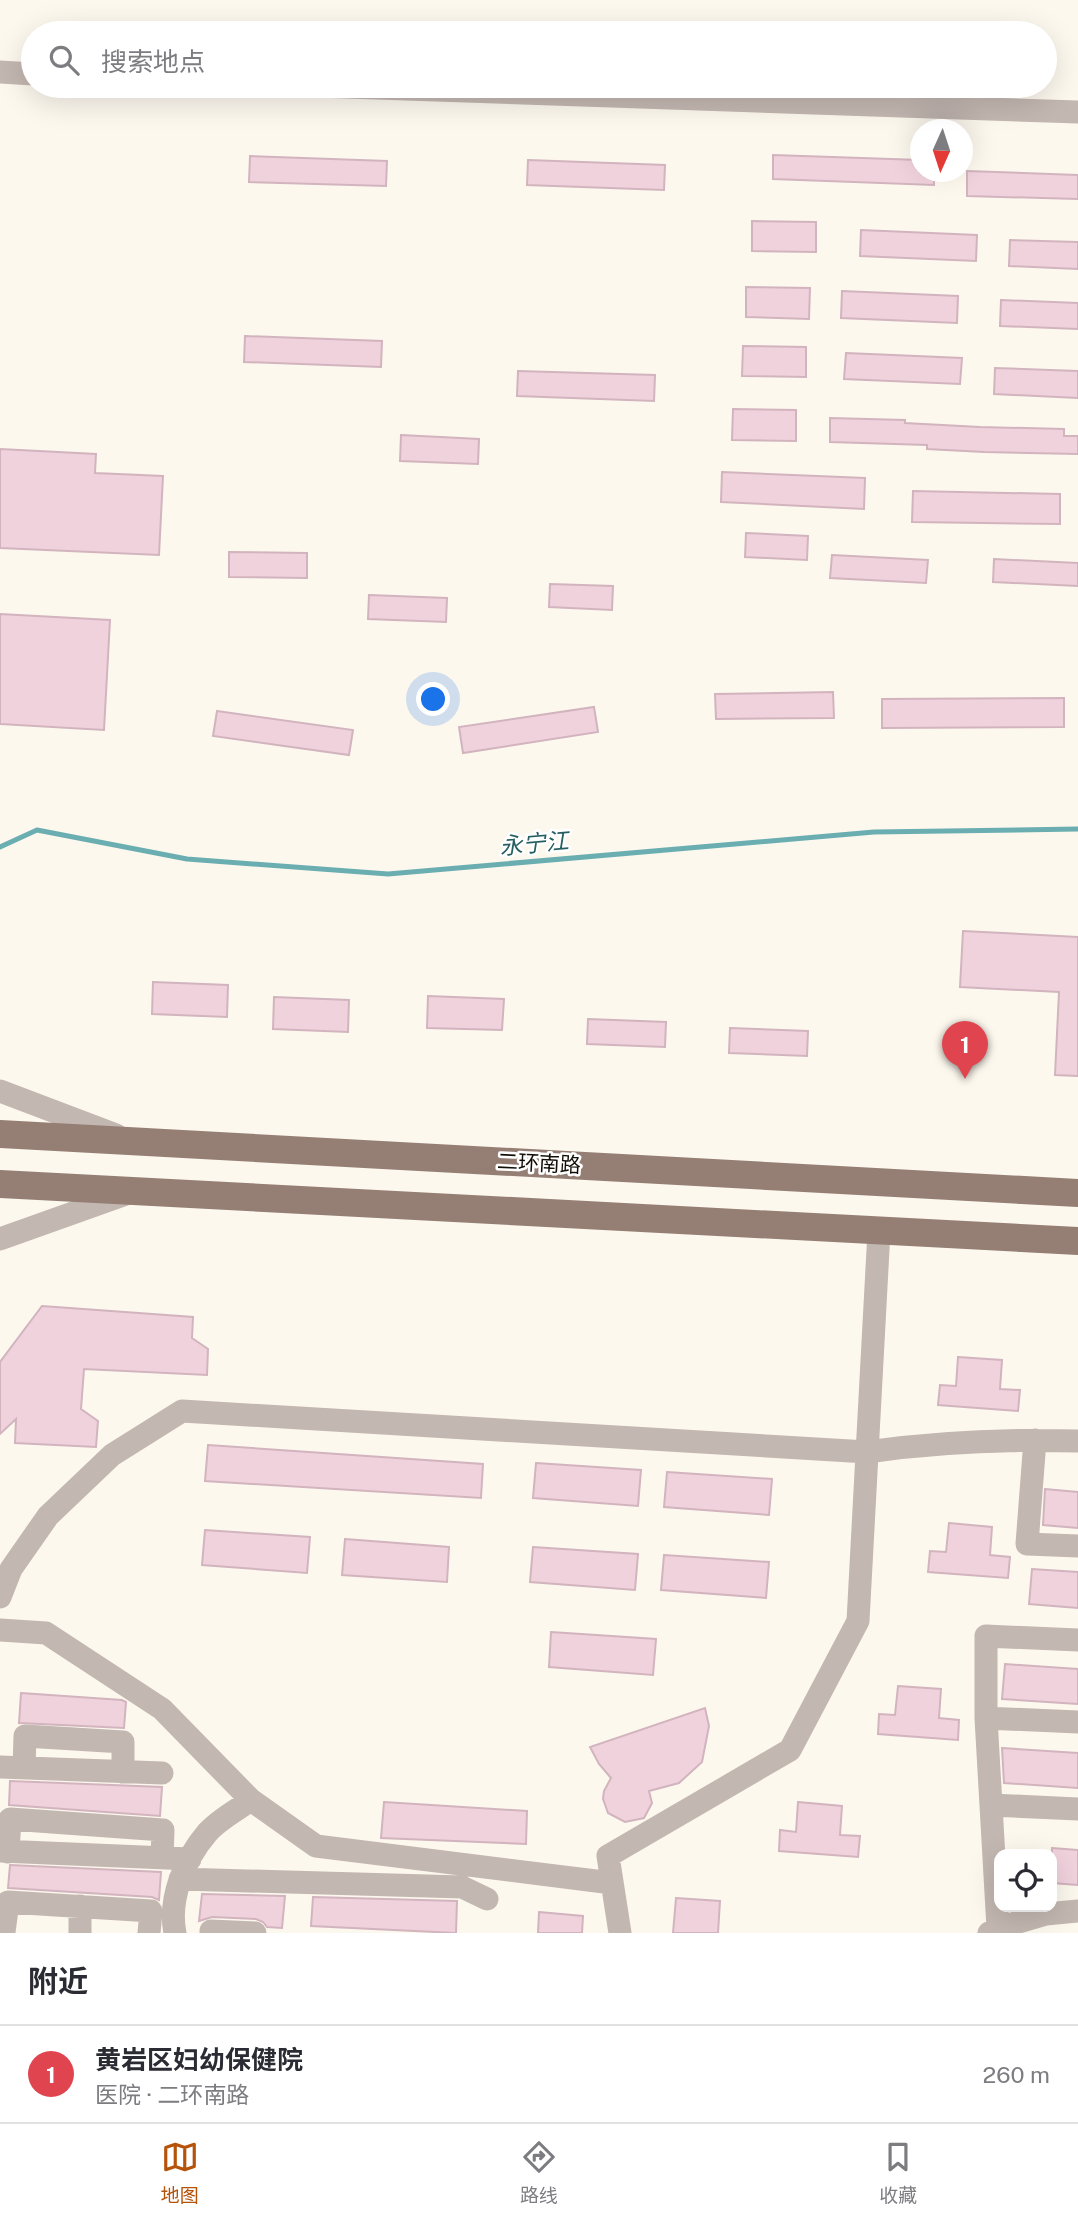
<!DOCTYPE html>
<html lang="zh">
<meta charset="utf-8">
<style>
body{margin:0;font-family:"Public Sans","Noto Sans SC",sans-serif;background:#f7f7f7;color:#2b2b33}
.controls{position:absolute;right:21px;bottom:21px;display:grid;overflow:hidden;border-radius:14px;box-shadow:0 7px 28px #0002}
.controls button{width:63px;height:63px;display:grid;place-items:center;padding:0;border:0;border-bottom:2px solid #e1e1e2;background:#fff;color:#2b2b33;font:35px sans-serif}
.compass{position:absolute;left:910px;top:119px;width:63px;height:63px;border-radius:50%;background:#fff;box-shadow:0 7px 28px #0002;rotate:183deg}
.you{position:absolute;left:434px;top:700px;width:24px;height:24px;margin:-18px;border:5px solid #fff;border-radius:50%;background:#1a73e8;box-shadow:0 0 0 10px #1a73e833}
.badge{display:grid;place-items:center;width:46px;height:46px;border-radius:50%;background:#b45309;color:#fff;font-size:23px;font-weight:700}
.pin{position:absolute;translate:-50% -58px;filter:drop-shadow(0 2px 4px #0008)}
.pin::after{content:'';position:absolute;top:37px;width:24px;height:21px;background:inherit;clip-path:polygon(0 0,100% 0,50% 100%)}
.list{margin:0;padding:0;list-style:none}
h2{display:flex;justify-content:space-between;align-items:center;height:91px;margin:0;padding:0 28px;font-size:30px}
h2 small{font-size:23px;font-weight:400;color:#7c7c81}
.list li{display:grid;grid-template-columns:46px 1fr auto;gap:21px;align-items:center;box-sizing:border-box;height:98px;padding:0 28px;border-top:2px solid #e1e1e2}
.list b{display:block;font-size:26px;white-space:nowrap}
.list p{margin:0;font-size:23px;white-space:nowrap;color:#7c7c81}
.list em{font-size:23px;font-style:normal;color:#7c7c81}
.icon{flex:none;width:38px;height:38px;fill:none;stroke:currentColor;stroke-width:2;stroke-linecap:round;stroke-linejoin:round}
.map{position:relative;flex:none;width:1078px;height:1933px;overflow:hidden}
.search{position:absolute;background:#fff;box-shadow:0 7px 28px #0002;left:21px;right:21px;top:21px;height:77px;display:flex;align-items:center;gap:18px;box-sizing:border-box;padding:0 24px;border-radius:38px;color:#7c7c81;font-size:26px}
.sheet{height:189px;background:#fff}
nav{display:flex;justify-content:space-around;align-items:center;box-sizing:border-box;height:98px;border-top:2px solid #e1e1e2;background:#fff;font-size:19px;color:#7c7c81}
nav a{display:grid;justify-items:center;gap:4px}
nav .on{color:#b45309}
.map>svg:first-child{display:block}
.lines{fill:none;stroke-linecap:round;stroke-linejoin:round}
.stream{stroke:#6aaeb1;stroke-width:5}
.building{fill:#f0d2dd;stroke:#d2b4bf;stroke-width:2}
.minor{stroke:#c3b7b1;stroke-width:23}
.major{stroke:#957f75;stroke-width:28}
.labels{text-anchor:middle;dominant-baseline:central;stroke-width:5;stroke-linejoin:round;paint-order:stroke}
.street-label{font-size:21px;fill:#130f07;stroke:#fff}
.water-label{font-size:23px;font-style:italic;fill:#265f61;stroke:#fff}
</style>
<div class="map">
<svg width="1078" height="1933" viewBox="0 0 1078 1933">
<rect width="100%" height="100%" fill="#fdf8ee"/>
<g class="lines">
<path class="stream" d="M0,847L37,830L187,859L388,874L874,832L1078,829"/>
</g>
<path class="building" d="M773,155L920,160V172H934V185L773,179Z
M250,156L387,161L386,186L249,182Z
M528,160L665,165L664,190L527,185Z
M967,171L1078,175V199L967,196Z
M752,221L816,222V252L752,251Z
M861,230L977,235L976,261L860,256Z
M1010,240L1078,242V269L1009,266Z
M746,287L810,288L809,319L746,317Z
M842,291L958,296L957,323L841,318Z
M1001,300L1078,303V329L1000,326Z
M245,336L382,341L381,367L244,362Z
M743,346L806,347V377L742,376Z
M846,353L962,358L960,384L844,379Z
M995,368L1078,371V398L994,394Z
M518,371L655,375L654,401L517,396Z
M733,409L796,410V441L732,440Z
M830,418L905,420V423L980,427L1064,429V436H1078V454L984,452L927,449V445L830,442Z
M401,435L479,439L478,464L400,461Z
M0,449L96,454L95,473L163,476L159,555L0,548Z
M722,472L865,478L864,509L721,502Z
M913,491L1060,494V524L912,522Z
M746,533L808,536L807,560L745,557Z
M229,552L307,553V578L229,577Z
M832,555L928,560L926,583L830,578Z
M994,559L1078,563V586L993,582Z
M550,584L613,586L612,610L549,607Z
M369,595L447,598L446,622L368,619Z
M0,614L110,620L104,730L0,724Z
M833,692L834,718L716,719L715,694Z
M1064,698V727L882,728V699Z
M594,707L598,732L463,753L459,727Z
M217,711L353,730L349,755L213,736Z
M963,931L1078,937V1076L1055,1075L1059,992L960,987Z
M153,982L228,985L227,1017L152,1014Z
M428,996L504,999L502,1030L427,1028Z
M274,997L349,1000L348,1032L273,1029Z
M588,1019L666,1022L665,1047L587,1044Z
M730,1028L808,1031L807,1056L729,1053Z
M42,1306L193,1317L192,1338L208,1349L207,1375L84,1369L81,1409L98,1421L96,1447L15,1443L16,1419L0,1434V1362Z
M958,1357L1002,1360L1000,1389L1020,1390L1018,1411L938,1405L940,1385L956,1386Z
M208,1445L483,1464L481,1498L205,1481Z
M536,1463L641,1470L638,1506L533,1498Z
M667,1472L772,1479L769,1515L664,1507Z
M1045,1489L1078,1492V1528L1043,1525Z
M949,1523L992,1527L990,1555L1010,1557L1008,1578L928,1572L930,1551L946,1552Z
M205,1530L310,1537L307,1573L202,1565Z
M345,1539L449,1547L447,1582L342,1575Z
M533,1547L638,1554L635,1590L530,1582Z
M664,1555L769,1562L766,1598L661,1590Z
M1032,1569L1078,1572V1608L1029,1604Z
M551,1632L656,1639L653,1675L549,1667Z
M1005,1664L1078,1669V1704L1002,1699Z
M898,1686L941,1689L939,1718L959,1720L958,1740L878,1734L879,1714L895,1715Z
M21,1693L122,1700L126,1702L124,1728L19,1723Z
M705,1708L709,1726L702,1762L679,1783L649,1791L652,1803L644,1818L625,1822L608,1813L603,1799L604,1791L611,1778L599,1764L590,1747Z
M1002,1748L1078,1753V1788L1004,1783Z
M10,1781L162,1787L160,1816L9,1805Z
M384,1802L527,1811L526,1844L381,1838Z
M798,1802L842,1806L840,1835L860,1836L858,1857L779,1851L780,1830L796,1832Z
M1052,1848L1078,1850V1885L1052,1883Z
M10,1865L161,1872L159,1900L152,1897L8,1888Z
M202,1894L285,1896L282,1928L267,1927L263,1922L256,1919L212,1917L199,1921Z
M313,1897L457,1901L456,1933L311,1926Z
M676,1898L720,1901L718,1933H673Z
M539,1912L583,1916L582,1933H538Z"/>
<g class="lines">
<path class="minor" d="M0,72L33,74
M317,86L1078,112
M0,1091L116,1135
M0,1239L129,1193
M1035,1440L1027,1544L1078,1546
M0,1597L11,1569L48,1516L112,1455L182,1411L867,1452C937,1442 1007,1439 1078,1441
M0,1630L46,1633L162,1709L251,1800L316,1846L612,1883
M986,1718L1078,1722
M0,1767L162,1773
M24,1768L25,1736L123,1742V1772
M992,1805L1078,1809
M0,1851L190,1859
M8,1852L10,1819L163,1830L162,1858
M180,1879L462,1887L487,1899
M998,1928L1046,1914L1078,1911
M4,1932L8,1902L151,1911L149,1933
M80,1933V1906
M175,1933C168,1898 185,1859 207,1833C218,1820 237,1810 251,1800
M211,1933V1931L255,1933
M620,1933L608,1856L790,1750L858,1621L879,1231
M989,1933L998,1928L986,1718V1636L1078,1640"/>
<path class="major" d="M0,1134L1078,1193
M0,1184L1078,1241"/>
</g>
<g class="labels">
<g class="street-label">
<text transform="translate(539 1163) rotate(3)">二环南路</text>
</g>
<g class="water-label">
<text transform="translate(534 843) rotate(-5)">永宁江</text>
</g>
</g>
</svg>
<div class="controls">
<button><svg class="icon" aria-label="locate" viewBox="0 0 24 24"><circle cx="12" cy="12" r="6"/><path d="M12 2v4M12 18v4M2 12h4M18 12h4"/></svg></button>
</div>
<svg class="compass" viewBox="-18 -18 36 36"><path d="M0-13l5 13h-10z" fill="#e53935"/><path d="M0 13l5-13h-10z" fill="#7c7c81"/></svg>
<div class="you"></div>
<div class="pin badge" style="left:965px;top:1079px;background:#e0444e">1</div>
<div class="search"><svg class="icon" aria-label="search" viewBox="0 0 24 24"><circle cx="10" cy="10" r="6"/><path d="M15 15l6 6"/></svg>搜索地点</div>
</div>
<section class="sheet">
<h2>附近<small></small></h2>
<ul class="list">
<li><span class="badge" style="background:#e0444e">1</span><div><b>黄岩区妇幼保健院</b><p>医院 · 二环南路</p></div><em>260 m</em></li>
</ul>
</section>
<nav>
<a class="on"><svg class="icon" aria-label="map" viewBox="0 0 24 24"><path d="M3 6l6-2 6 2 6-2v14l-6 2-6-2-6 2zM9 4v14M15 6v14"/></svg>地图</a>
<a><svg class="icon" aria-label="directions" viewBox="0 0 24 24"><path d="M12 3l9 9-9 9-9-9zM9 14v-3h6M13 9l2 2-2 2"/></svg>路线</a>
<a><svg class="icon" aria-label="saved" viewBox="0 0 24 24"><path d="M7 4h10v16l-5-4-5 4z"/></svg>收藏</a>
</nav>
